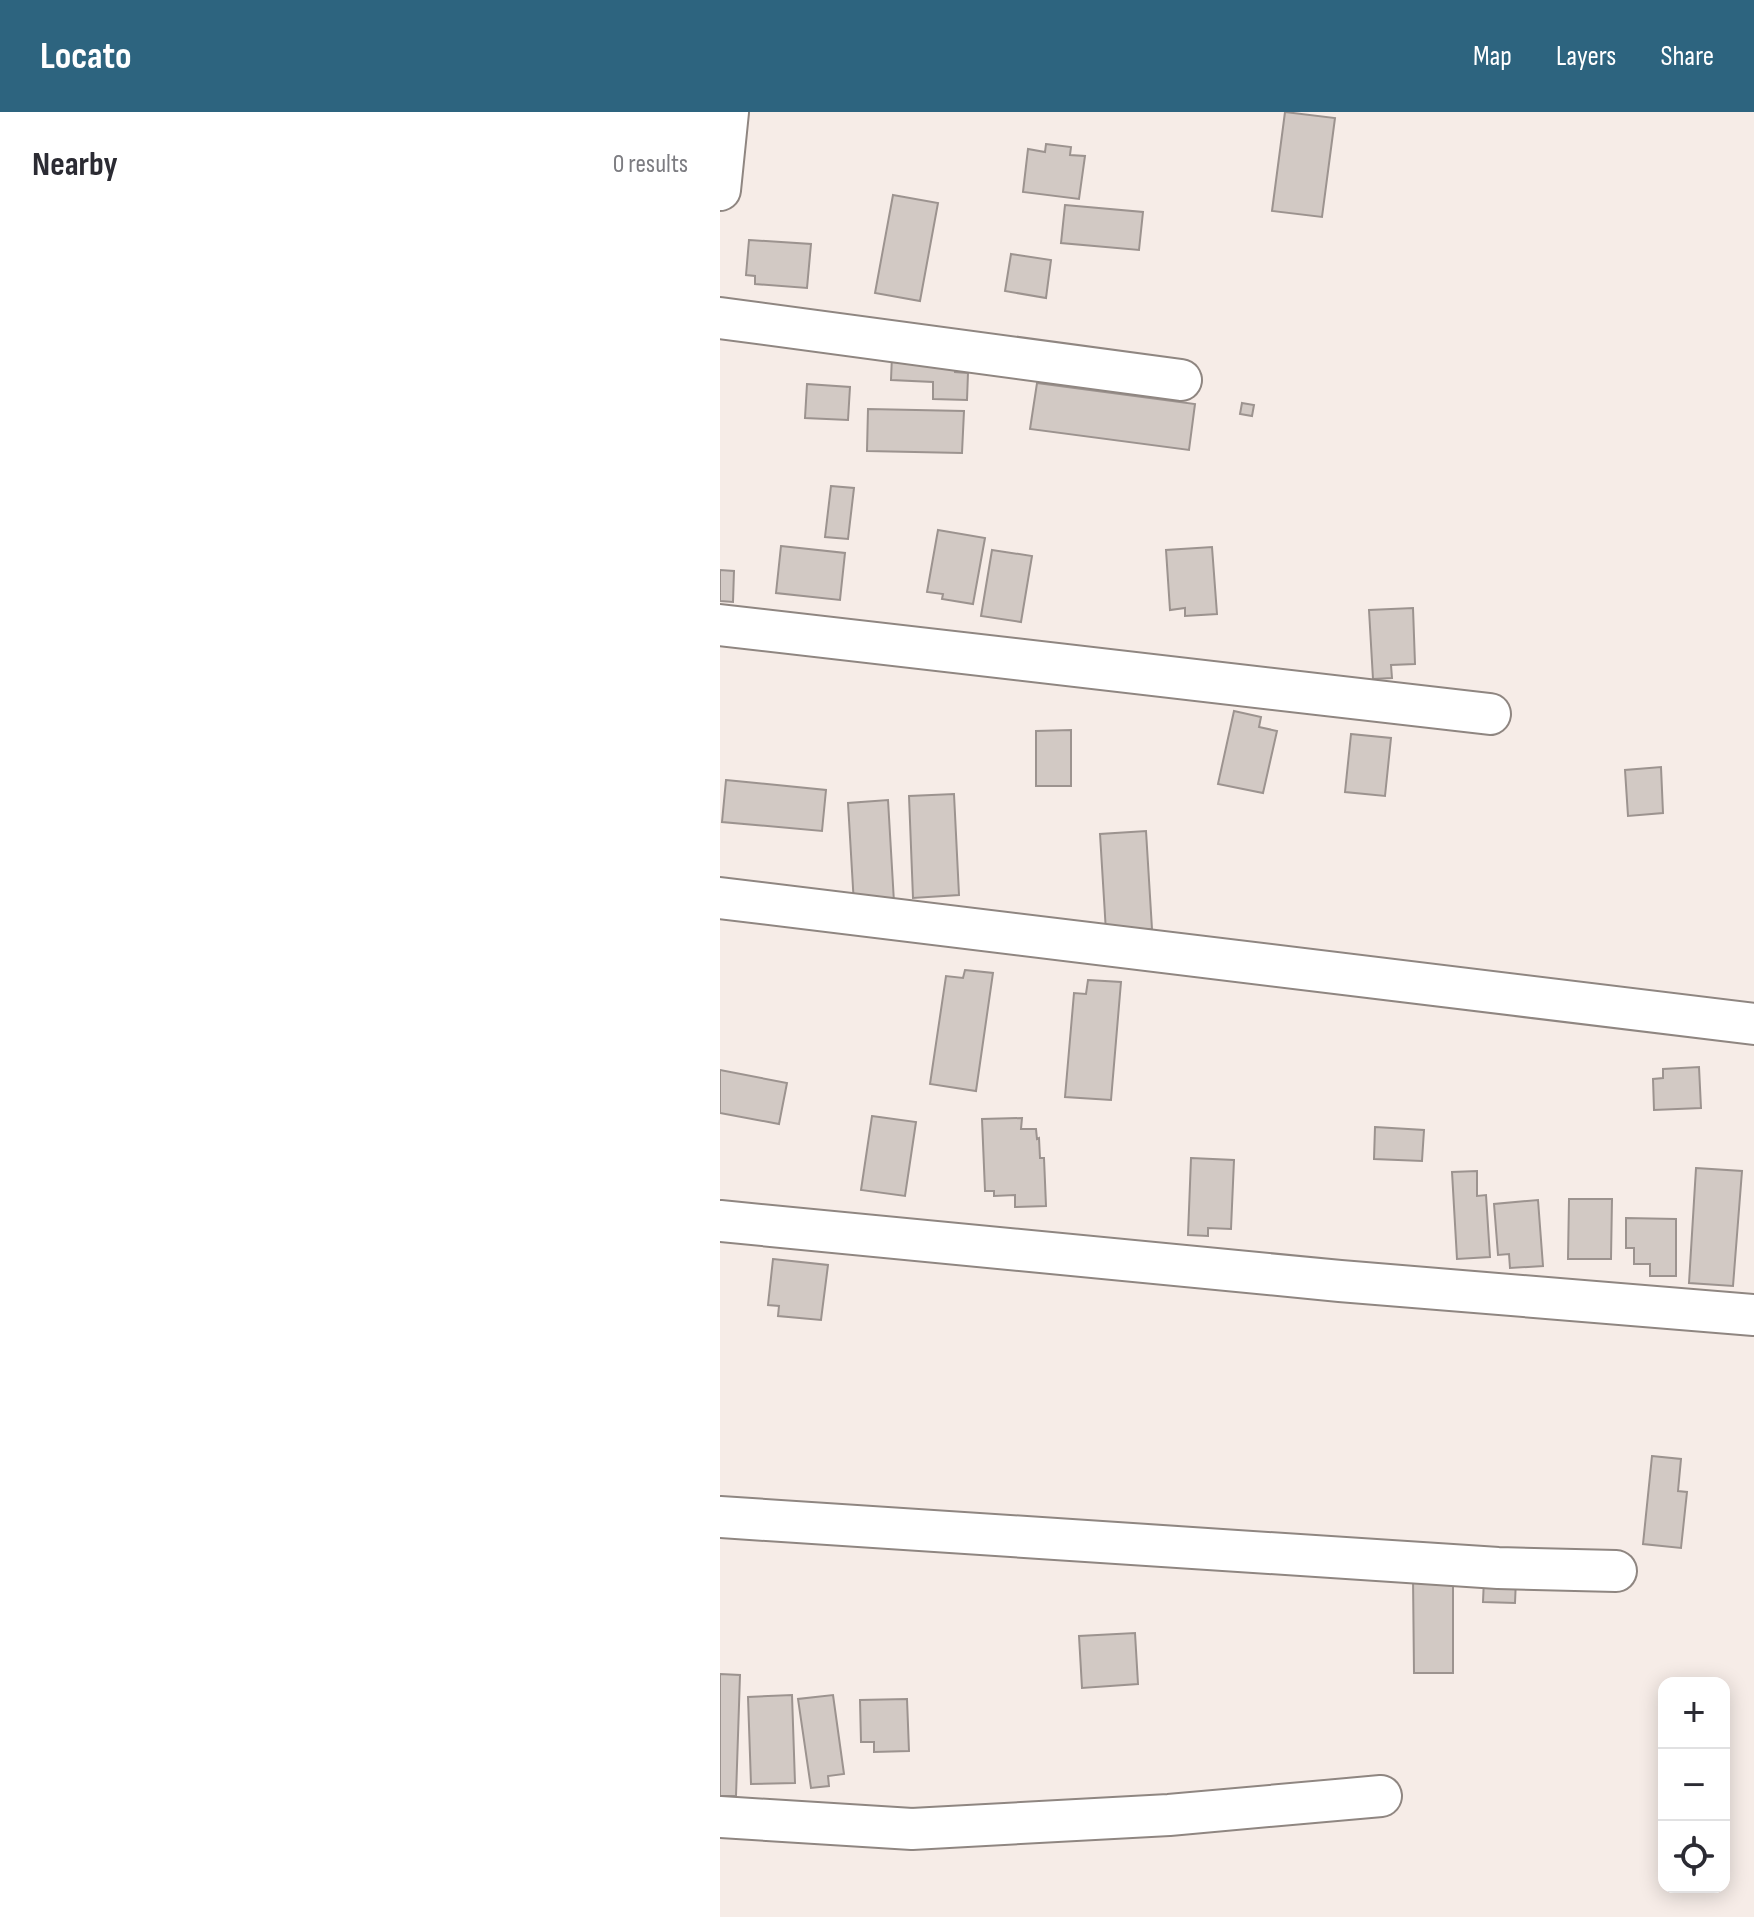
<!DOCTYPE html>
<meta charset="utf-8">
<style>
body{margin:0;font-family:"Sofia Sans Condensed",sans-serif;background:#f2f2f3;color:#2b2b33}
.controls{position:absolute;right:24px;bottom:24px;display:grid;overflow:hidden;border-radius:16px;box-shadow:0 4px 20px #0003}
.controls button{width:72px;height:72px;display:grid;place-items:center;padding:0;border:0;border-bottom:2px solid #e1e1e2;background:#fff;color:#2b2b33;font:40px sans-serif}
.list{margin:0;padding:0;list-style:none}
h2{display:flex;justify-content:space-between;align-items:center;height:104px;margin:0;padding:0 32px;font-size:34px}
h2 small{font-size:26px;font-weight:400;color:#7c7c81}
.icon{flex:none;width:44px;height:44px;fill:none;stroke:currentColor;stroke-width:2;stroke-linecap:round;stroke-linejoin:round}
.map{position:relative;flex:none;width:1034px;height:1805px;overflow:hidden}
header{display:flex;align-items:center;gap:48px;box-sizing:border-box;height:112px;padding:0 40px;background:#2d647f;color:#fff}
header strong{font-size:38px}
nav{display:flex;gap:44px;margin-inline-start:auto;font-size:28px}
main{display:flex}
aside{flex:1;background:#fff}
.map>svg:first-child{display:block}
.building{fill:#d2c9c4;stroke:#9c938f;stroke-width:2}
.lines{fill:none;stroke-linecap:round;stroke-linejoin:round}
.minor-casing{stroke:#8f8681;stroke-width:44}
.minor{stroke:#fff;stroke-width:40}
</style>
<header>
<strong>Locato</strong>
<nav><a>Map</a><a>Layers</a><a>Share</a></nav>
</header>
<main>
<aside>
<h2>Nearby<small>0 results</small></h2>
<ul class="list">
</ul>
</aside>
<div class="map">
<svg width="1034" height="1805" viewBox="0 0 1034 1805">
<rect width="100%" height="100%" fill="#f6ece7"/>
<path class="building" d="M565,0L615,6L602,105L552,99Z
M326,32L351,35L350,43L365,44L359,87L303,80L308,37L325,40Z
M173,83L218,91L200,189L155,181Z
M345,93L423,100L419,138L341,131Z
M29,128L91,132L87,176L35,172V164L26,163Z
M291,142L331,148L326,186L285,179Z
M172,243L235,246V260L248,261L247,288L213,287V270L171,268Z
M317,271L475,292L469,338L310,317Z
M87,272L130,275L128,308L85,306Z
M522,291L534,293L532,304L520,302Z
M148,297L244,299L242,341L147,339Z
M111,374L134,376L128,427L105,425Z
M218,418L265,426L253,492L222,487L223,482L207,480Z
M61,434L125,441L120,488L56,481Z
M492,435L497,502L465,504V496L450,498L446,438Z
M272,438L312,444L301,510L261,504Z
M0,458L14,459L13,490L0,489Z
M693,496L695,552L671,553L672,566L653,567L649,498Z
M514,599L541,605L539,615L557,619L543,681L498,672Z
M351,618V674H316V619Z
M631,622L671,626L665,684L625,680Z
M941,655L943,701L908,704L905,658Z
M6,668L106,678L102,719L2,710Z
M234,682L239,783L193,786L189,684Z
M168,688L174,790L134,793L128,691Z
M426,719L432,817L386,820L380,722Z
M245,858L273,861L256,979L210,972L226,864L243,866Z
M368,868L401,870L391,988L345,985L354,881L366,882Z
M979,955L981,996L934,998L933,967L943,966V957Z
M0,958L67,971L59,1012L0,1001Z
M152,1004L196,1010L185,1084L141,1078Z
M302,1006L301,1017H316L317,1027L319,1026L320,1046H324L326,1094L295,1095V1083L274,1084V1079H265L262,1007Z
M655,1015L704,1018L702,1049L654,1047Z
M471,1046L514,1048L511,1117L488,1116V1124L468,1123Z
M976,1056L1022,1059L1013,1174L969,1171Z
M757,1059V1084L766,1083L770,1145L737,1147L732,1060Z
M849,1087H892L891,1147H848Z
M818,1088L823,1154L790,1156L789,1142L778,1143L774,1092Z
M906,1106L956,1107V1164H930V1152H914V1136H906Z
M53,1147L108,1153L101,1208L58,1204L59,1194L48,1193Z
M932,1344L961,1347L958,1379L967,1380L961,1436L923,1432Z
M693,1465H733V1561H694Z
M764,1466L796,1467L795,1491L763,1490Z
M415,1521L418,1572L362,1576L359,1524Z
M0,1562L20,1563L16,1684H0Z
M72,1583L75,1671L31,1672L28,1585Z
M113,1583L124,1662L108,1664L109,1674L91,1676L78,1587Z
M187,1587L189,1639L154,1640V1630H141L140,1588Z"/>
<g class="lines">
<g class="minor-casing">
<path id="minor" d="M0,78L8,0
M0,206L461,268
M0,513L770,602
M0,786L1034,912
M0,1109L620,1169L1034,1203
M0,1405L778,1456L896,1459
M0,1705L192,1717L449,1703L661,1684"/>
</g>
<use href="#minor" class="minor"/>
</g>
</svg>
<div class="controls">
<button>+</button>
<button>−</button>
<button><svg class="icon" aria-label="locate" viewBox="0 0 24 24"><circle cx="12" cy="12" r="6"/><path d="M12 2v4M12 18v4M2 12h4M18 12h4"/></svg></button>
</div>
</div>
</main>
